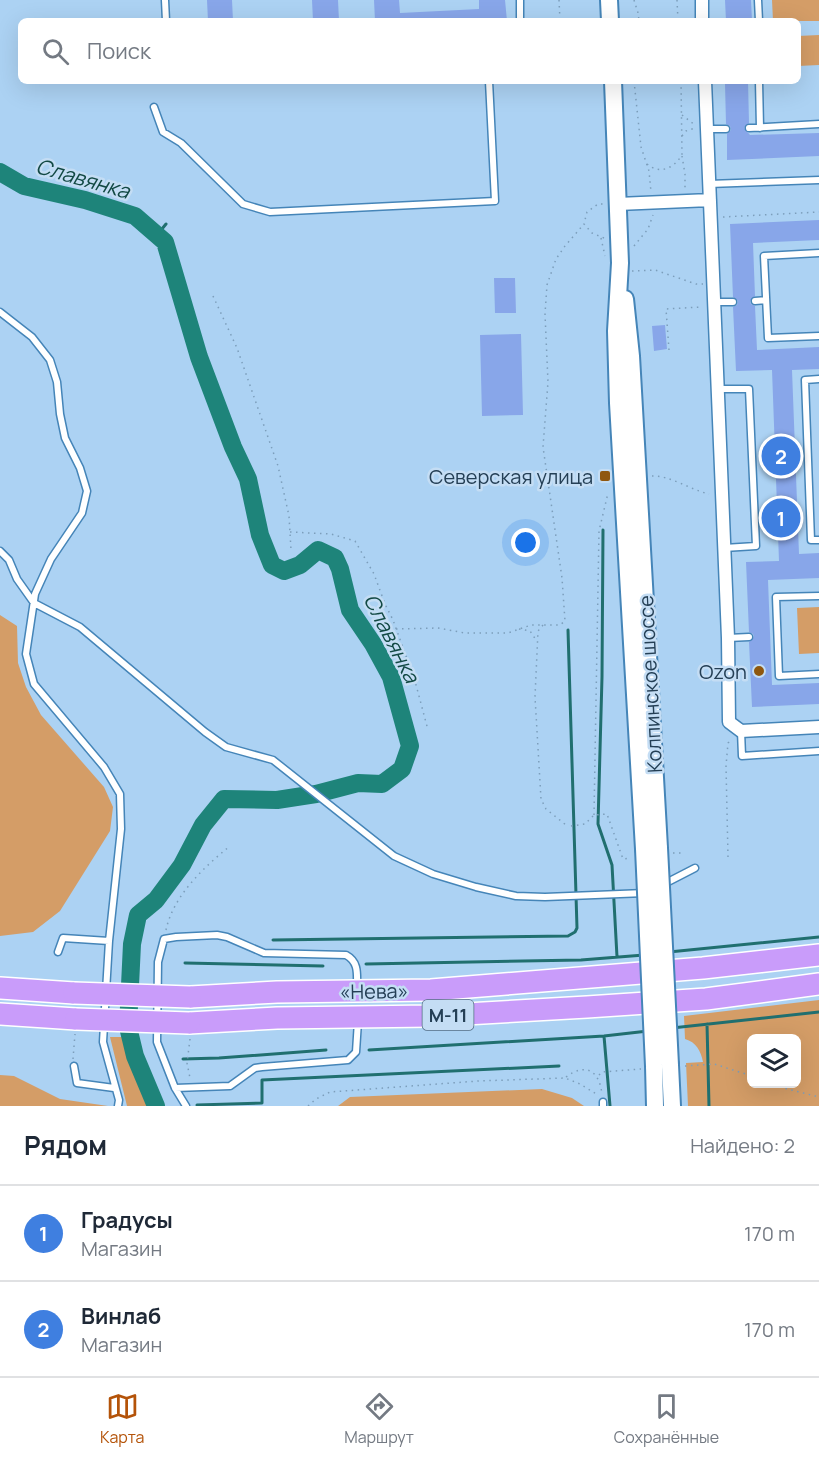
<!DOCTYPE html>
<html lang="ru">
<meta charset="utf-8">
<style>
body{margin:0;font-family:Manrope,sans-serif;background:#f2f2f3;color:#1f2937}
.controls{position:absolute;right:18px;bottom:18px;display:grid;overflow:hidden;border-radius:9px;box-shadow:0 6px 24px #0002}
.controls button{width:54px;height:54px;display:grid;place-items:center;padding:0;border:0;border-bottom:2px solid #e0e1e3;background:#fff;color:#1f2937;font:30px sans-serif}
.you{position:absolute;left:526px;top:543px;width:21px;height:21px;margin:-15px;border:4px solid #fff;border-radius:50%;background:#1a73e8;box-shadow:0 0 0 9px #1a73e833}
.badge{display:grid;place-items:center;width:39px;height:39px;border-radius:50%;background:#b45309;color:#fff;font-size:20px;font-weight:700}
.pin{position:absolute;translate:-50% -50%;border:3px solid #fff;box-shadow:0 2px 6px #0006}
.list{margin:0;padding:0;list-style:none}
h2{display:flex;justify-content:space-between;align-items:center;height:78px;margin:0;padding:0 24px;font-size:26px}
h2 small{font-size:20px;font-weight:400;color:#747a83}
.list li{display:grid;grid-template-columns:39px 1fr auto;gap:18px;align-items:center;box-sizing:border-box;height:96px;padding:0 24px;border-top:2px solid #e0e1e3}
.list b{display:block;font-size:22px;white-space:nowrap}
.list p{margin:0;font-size:20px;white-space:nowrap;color:#747a83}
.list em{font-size:20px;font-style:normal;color:#747a83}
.icon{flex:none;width:33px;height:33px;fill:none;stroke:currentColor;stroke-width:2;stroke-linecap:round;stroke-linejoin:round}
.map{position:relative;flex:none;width:819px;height:1106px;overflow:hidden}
.search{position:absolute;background:#fff;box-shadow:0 6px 24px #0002;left:18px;right:18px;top:18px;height:66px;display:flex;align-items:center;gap:15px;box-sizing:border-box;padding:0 21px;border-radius:9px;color:#747a83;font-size:22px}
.sheet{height:270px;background:#fff}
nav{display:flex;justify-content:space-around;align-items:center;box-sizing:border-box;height:84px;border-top:2px solid #e0e1e3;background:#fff;font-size:16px;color:#747a83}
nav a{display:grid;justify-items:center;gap:3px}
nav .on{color:#b45309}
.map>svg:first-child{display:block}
.green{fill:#d49d67;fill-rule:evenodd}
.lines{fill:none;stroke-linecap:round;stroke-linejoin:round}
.stream{stroke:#206f6f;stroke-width:3}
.river{stroke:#1e847a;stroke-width:18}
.building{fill:#88a6e9}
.service-casing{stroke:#4585b8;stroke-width:9}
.minor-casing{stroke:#4585b8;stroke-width:15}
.secondary-casing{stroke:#4585b8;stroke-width:20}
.motorway-casing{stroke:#fff;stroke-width:24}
.path{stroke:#7c9ebb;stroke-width:1.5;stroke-dasharray:1.5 4.5;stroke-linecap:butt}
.service{stroke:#fff;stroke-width:6}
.minor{stroke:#fff;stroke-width:12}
.secondary{stroke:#fff;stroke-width:16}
.motorway{stroke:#c99cfa;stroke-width:21}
.secondary-bridge-casing{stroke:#4585b8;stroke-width:20;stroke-linecap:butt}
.motorway-bridge-casing{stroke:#fff;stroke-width:24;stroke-linecap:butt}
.secondary-bridge{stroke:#fff;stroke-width:16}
.motorway-bridge{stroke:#c99cfa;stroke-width:21}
.poi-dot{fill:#8f570f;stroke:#c4ddf4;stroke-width:2}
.labels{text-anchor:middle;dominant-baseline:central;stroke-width:5;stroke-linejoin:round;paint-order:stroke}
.shield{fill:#c4ddf4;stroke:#546e85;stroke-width:1.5}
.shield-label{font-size:18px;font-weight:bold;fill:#243f55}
.poi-label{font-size:20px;fill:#243f55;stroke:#c4ddf4;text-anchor:end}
.street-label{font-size:20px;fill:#243f55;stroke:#c4ddf4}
.water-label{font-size:21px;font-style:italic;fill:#124944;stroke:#c4ddf4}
</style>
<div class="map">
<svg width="819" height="1106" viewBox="0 0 819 1106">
<rect width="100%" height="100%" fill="#acd2f3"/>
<path class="green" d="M772,0H819V21H773Z
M819,35V65L798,66V36Z
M819,607V653L799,654L797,608Z
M0,615L17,626L18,663L26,687L41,715L104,787L113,807L110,831L60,911L33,932L0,936Z
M819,1000V1106H688L686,1063L703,1062C701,1051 696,1042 685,1039L684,1016ZM752,1038H796V1084H752Z
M110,1037H129L131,1057L149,1106H127Z
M0,1075L14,1076L60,1099L108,1106H0Z
M542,1089L572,1098L584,1106H338L350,1097Z"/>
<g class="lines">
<path class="stream" d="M157,235L166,224
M603,530L602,677L598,824L612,865L617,957
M273,940L568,936L575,932L577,928L568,630
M669,952L819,937
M185,963L323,966
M366,964L581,960L644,955
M707,1024L709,1106
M672,1028L819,1012
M604,1036L610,1106
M369,1050L604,1036L648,1031
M183,1059L219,1058L326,1050
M197,1105L262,1103V1080L559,1066"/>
<path class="river" d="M0,172L24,186L85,200L135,216L165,242L199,357L233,447L248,479L260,535L272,565L284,571L300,565L318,550L335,558L340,569L350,610L373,644L391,677L410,746L402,769L382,784L358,783L316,794L277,800L224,799L203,825L182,865L156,900L138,915L132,944L128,1027L135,1056L156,1106"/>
</g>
<path class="building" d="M207,0H232L233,21H208Z
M312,0H338L339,21H313Z
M374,0H399L400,13L479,9V0H505L507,21H375Z
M725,0H751L752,21H726Z
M728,81H748L749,123L744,128L750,135L819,133V156L727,160V134L731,130L730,126L726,124L725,84H728Z
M819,220V240L753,243L755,296L750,301L751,304L755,306L757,350L819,347V369L792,370L799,554L819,553V578L768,580L772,685L819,683V704L752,707L749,642L754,637L753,634L749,632L746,562L779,561L772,370L736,371L733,307L737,305L738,301L733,297L730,224Z
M494,278H515L516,313H495Z
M665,325L667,349L654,351L652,326Z
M521,334L523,415L482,416L480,335Z"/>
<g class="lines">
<g class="service-casing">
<path id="service" d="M165,0L166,21
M520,0V21
M758,0L759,21
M759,81L760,128
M154,107L163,132L181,143L243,204L270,212L495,201L489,81
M749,128L819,124
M707,129H726
M709,184L819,180
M819,253L764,256L768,338L819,336
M755,301L766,300
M715,302H733
M0,312L32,337L50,360L57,382L60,414L65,438L80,468L87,491L82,513L51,559L35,594L26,654L34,684L104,767L120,794L121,829L109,941L103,1042L119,1100L118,1106
M819,379L805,380L811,540H819
M718,389H749L756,546L724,548
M0,551L9,560L17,579L34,603L80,627L205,732L226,747L273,760L394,856L433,874L476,887L516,896L545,897L645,893
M819,596L776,597L779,676L819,674
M728,638L749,637
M741,731L742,756L819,751
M662,885L695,868
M58,952L63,938L109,941
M74,1066L77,1083L114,1088
M175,1088L230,1086L255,1068L262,1067L348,1060L356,1052L358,1021
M603,1102V1106
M186,1106L175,1088L157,1042L158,962L164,939L176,937L217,935L227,937L264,953L346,955C359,962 357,974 357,987"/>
</g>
<g class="minor-casing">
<path id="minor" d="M702,0V21
M705,81L728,638L729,722L741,731L819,727
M618,204L710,200"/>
</g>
<g class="secondary-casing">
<path id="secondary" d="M609,0L610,21
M613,81L620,263L616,331L618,403L644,849
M625,299L631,356L659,848
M670,1065L672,1106
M654,1066L655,1106"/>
</g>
<g class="motorway-casing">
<path id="motorway" d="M0,988L74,993
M190,997L277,992L431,990L703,968L819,955
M0,1014L76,1019
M189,1023L277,1018L431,1016L587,1007L706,999L819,984"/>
</g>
<path class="path" d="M559,0L560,21
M634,0L639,16L638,21
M677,0L678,21
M634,81L641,147L649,171L651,192
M682,115L695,125
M682,136L686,131L695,128
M682,156L685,174V190
M647,164C660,175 674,168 682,155L681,81
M723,217L819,212
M601,238L605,256
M604,238L592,233L584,224L587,212L598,204H605
M634,246L648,229L653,215
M632,271L655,270L696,284H703
M213,296L237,348L278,466L289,516L291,550
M669,350L666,309L701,307
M652,476C669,475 691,490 709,494
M290,532L331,534L355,541L374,574L385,604L393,620L415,681L428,730
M543,625L538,631L535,697L541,799L546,809L566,825
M396,629L438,628L465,633H508L531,625H560L565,621L562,578L543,447L548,382L545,314L547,285L556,259L565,246L584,224
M519,629L530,631L536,640
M594,815L599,531L608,493
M571,826L585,824L594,815L607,814L623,859L630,858
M673,853H681
M728,857L726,766L728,743L732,740
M166,930C173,896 204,867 230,846
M190,1039L187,1063L190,1078
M73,1059L75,1034
M685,1066L714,1064L752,1076
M599,1075L602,1072L641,1069
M566,1077C586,1062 600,1071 602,1095
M768,1084L819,1097
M308,1106L316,1099L330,1092L478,1081L565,1078L580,1084L598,1095"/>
<use href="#service" class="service"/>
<use href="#minor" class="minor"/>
<use href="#secondary" class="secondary"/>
<use href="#motorway" class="motorway"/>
<g class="secondary-bridge-casing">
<path id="secondary-bridge" d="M659,848L670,1065
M644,849L654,1066"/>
</g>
<g class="motorway-bridge-casing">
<path id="motorway-bridge" d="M74,993L190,997
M76,1019L189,1023"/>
</g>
<use href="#secondary-bridge" class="secondary-bridge"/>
<use href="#motorway-bridge" class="motorway-bridge"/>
</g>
<g class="poi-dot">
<rect x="599" y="470" width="12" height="12" rx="3"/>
<circle cx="759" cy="671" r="6"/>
</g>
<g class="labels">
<rect class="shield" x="422.5" y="1000" width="51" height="30" rx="4.5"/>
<g class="shield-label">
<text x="448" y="1015">М-11</text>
</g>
<g class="poi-label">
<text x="593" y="476">Северская улица</text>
<text x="747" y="671">Ozon</text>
</g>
<g class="street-label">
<text transform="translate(650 684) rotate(-93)">Колпинское шоссе</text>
<text transform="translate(374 991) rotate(-1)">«Нева»</text>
</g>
<g class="water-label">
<text transform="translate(83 178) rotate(16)">Славянка</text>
<text transform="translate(392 638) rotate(63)">Славянка</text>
</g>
</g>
</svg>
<div class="controls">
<button><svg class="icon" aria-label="layers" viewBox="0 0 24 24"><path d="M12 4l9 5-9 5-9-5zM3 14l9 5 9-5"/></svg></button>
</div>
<div class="you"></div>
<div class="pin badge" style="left:781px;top:518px;background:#3f7fe0">1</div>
<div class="pin badge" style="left:781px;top:456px;background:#3f7fe0">2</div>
<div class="search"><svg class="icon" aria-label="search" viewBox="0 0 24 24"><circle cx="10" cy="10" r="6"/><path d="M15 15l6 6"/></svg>Поиск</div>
</div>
<section class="sheet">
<h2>Рядом<small>Найдено: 2</small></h2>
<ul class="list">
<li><span class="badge" style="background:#3f7fe0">1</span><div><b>Градусы</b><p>Магазин</p></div><em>170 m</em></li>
<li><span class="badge" style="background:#3f7fe0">2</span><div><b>Винлаб</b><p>Магазин</p></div><em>170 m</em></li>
</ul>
</section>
<nav>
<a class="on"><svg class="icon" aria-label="map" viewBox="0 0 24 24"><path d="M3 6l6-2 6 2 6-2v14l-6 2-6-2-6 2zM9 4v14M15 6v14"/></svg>Карта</a>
<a><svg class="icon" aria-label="directions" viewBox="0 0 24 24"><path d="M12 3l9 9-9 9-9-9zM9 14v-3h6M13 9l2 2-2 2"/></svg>Маршрут</a>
<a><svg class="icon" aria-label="saved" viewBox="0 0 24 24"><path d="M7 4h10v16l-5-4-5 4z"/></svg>Сохранённые</a>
</nav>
